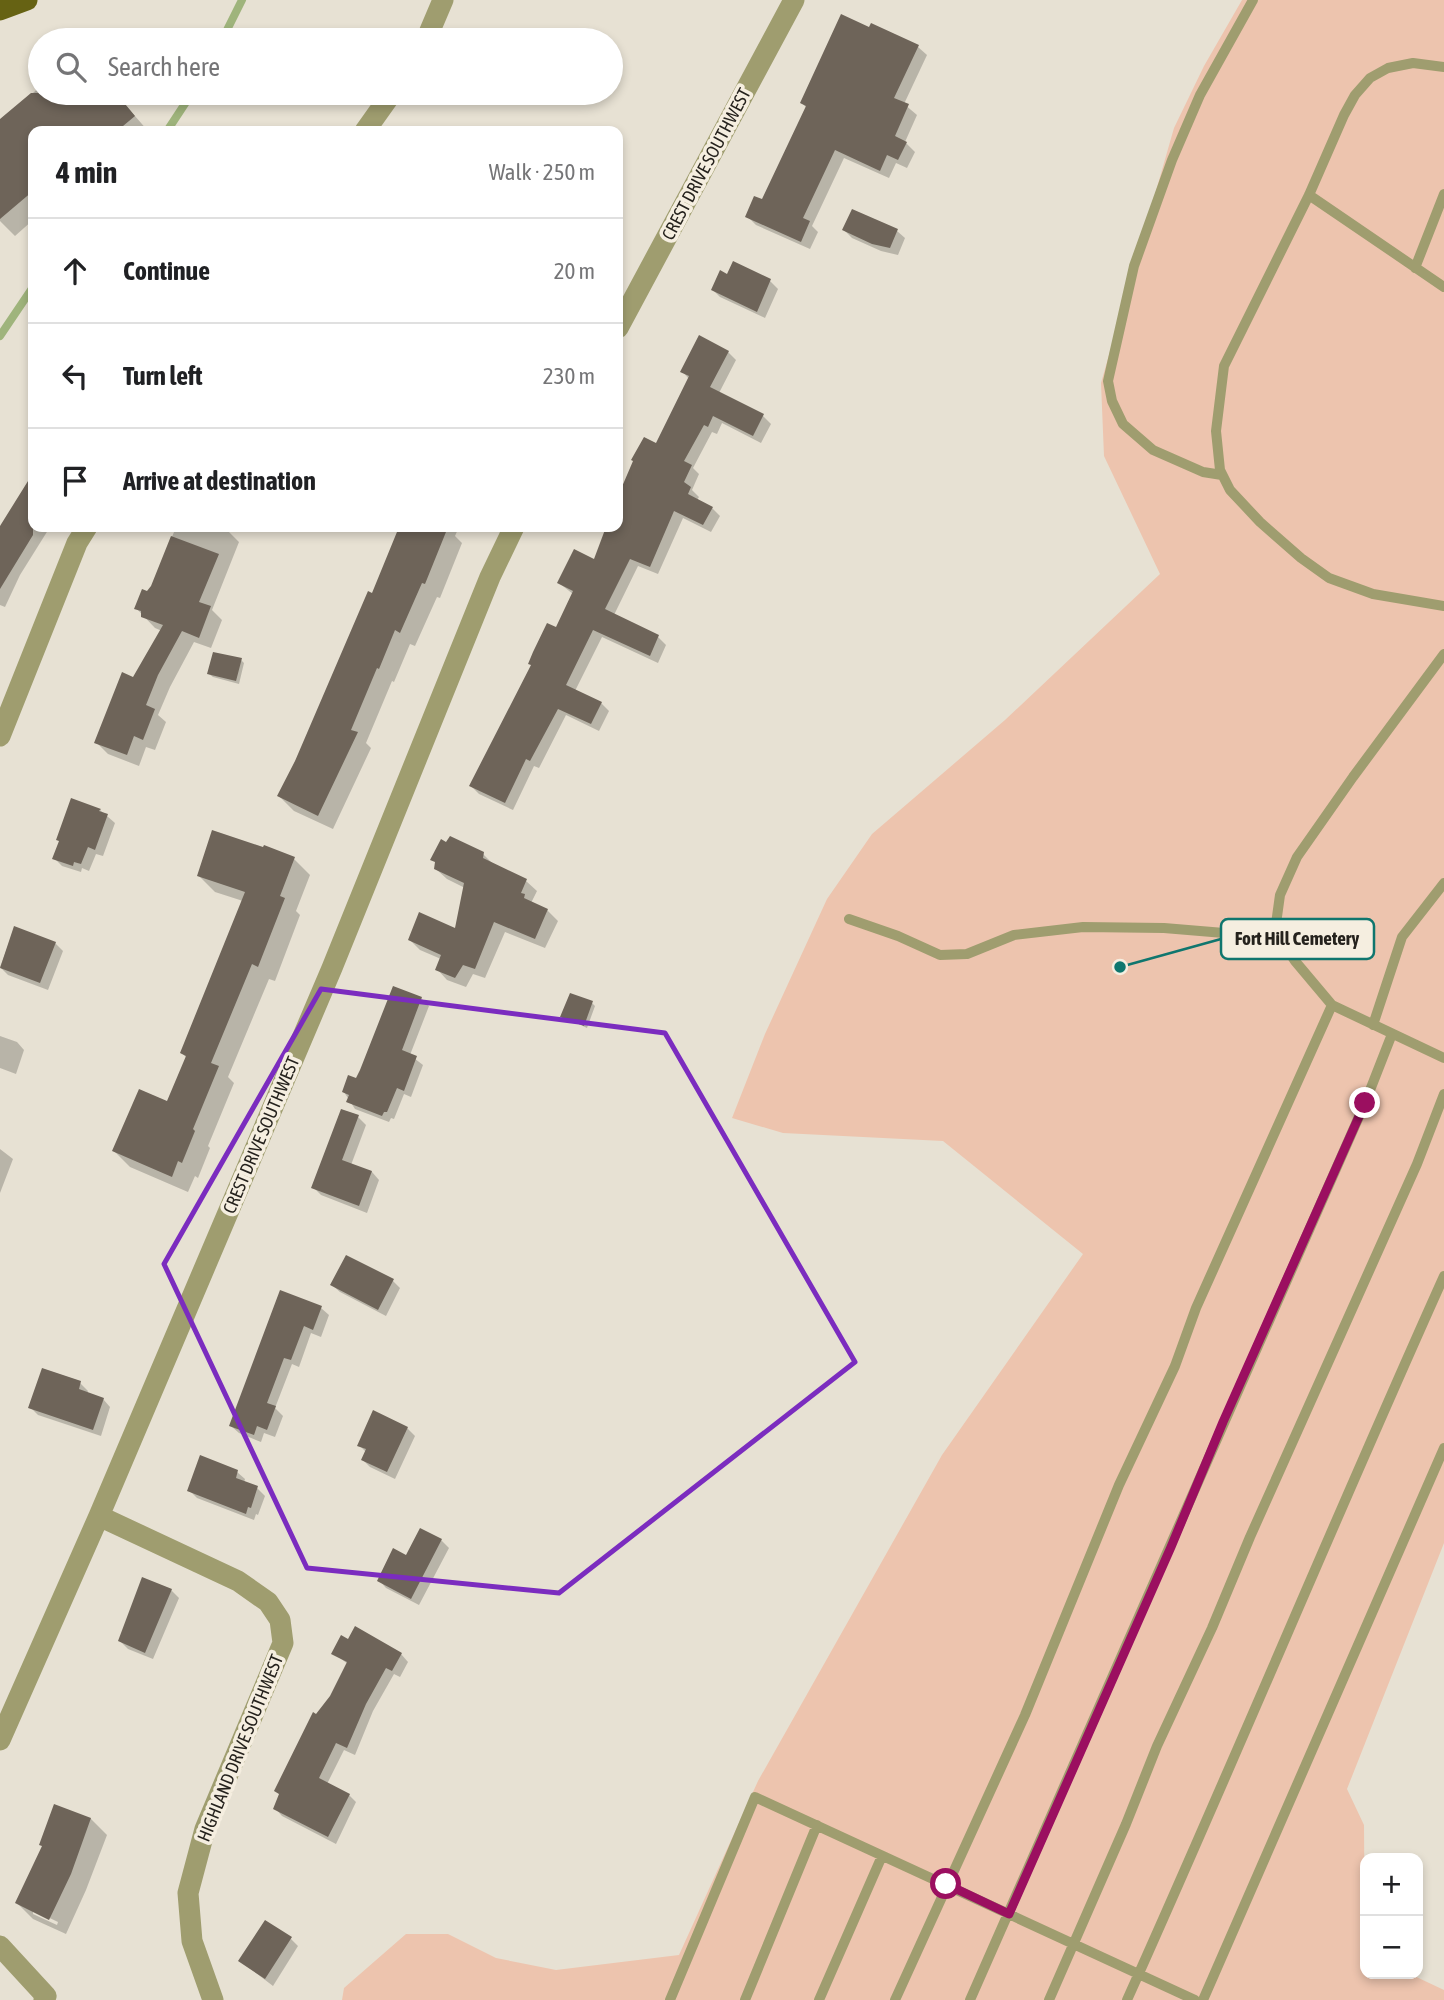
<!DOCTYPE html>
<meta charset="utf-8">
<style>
body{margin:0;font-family:"Asap Condensed",sans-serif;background:#f2f2f2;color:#202124}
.controls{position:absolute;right:21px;bottom:21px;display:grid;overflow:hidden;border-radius:14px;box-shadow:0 4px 10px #0003}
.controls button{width:63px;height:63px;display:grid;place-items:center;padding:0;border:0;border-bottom:2px solid #e0e0e0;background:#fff;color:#202124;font:35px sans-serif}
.stop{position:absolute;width:21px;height:21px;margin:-16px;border:5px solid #9b0f60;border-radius:50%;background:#fff}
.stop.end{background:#9b0f60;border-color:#fff;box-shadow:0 2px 7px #0008}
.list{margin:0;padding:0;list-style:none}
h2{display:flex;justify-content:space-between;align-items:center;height:91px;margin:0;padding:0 28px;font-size:30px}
h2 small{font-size:23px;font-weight:400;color:#757577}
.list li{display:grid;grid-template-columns:46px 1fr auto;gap:21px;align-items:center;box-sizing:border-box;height:105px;padding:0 28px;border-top:2px solid #e0e0e0}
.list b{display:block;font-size:26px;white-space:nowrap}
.list em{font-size:23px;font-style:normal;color:#757577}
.icon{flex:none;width:38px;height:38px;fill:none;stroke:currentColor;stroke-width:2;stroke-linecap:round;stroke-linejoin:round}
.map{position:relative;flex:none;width:1444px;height:2000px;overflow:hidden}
.search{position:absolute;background:#fff;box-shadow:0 4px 10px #0003;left:28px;top:28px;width:595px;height:77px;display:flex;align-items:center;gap:18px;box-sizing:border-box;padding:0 24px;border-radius:38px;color:#757577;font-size:26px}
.panel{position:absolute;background:#fff;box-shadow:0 4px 10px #0003;left:28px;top:126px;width:595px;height:406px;border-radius:14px}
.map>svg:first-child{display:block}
.green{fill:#edc4ae}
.shadow{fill:#0003;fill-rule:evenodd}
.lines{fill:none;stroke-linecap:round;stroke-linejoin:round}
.stream{stroke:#9fb47c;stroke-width:8}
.building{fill:#6e6459}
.lane{stroke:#9f9d6f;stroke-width:10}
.street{stroke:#9f9d6f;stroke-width:21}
.primary{stroke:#666213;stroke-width:21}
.route{stroke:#9b0f60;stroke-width:9}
.marked{fill:none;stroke:#7b2cbf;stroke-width:5;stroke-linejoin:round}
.labels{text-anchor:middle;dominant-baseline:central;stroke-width:7;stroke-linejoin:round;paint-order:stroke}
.street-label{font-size:18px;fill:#25221d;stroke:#f5eee0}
.leader{fill:none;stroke:#0f766e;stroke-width:2.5}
.callout-dot{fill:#0f766e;stroke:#f5eee0;stroke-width:2.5}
.callout{fill:#f5eee0;stroke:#0f766e;stroke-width:2.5}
.callout-label{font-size:19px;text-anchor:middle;font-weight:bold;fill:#25221d}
</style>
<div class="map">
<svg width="1444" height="2000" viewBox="0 0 1444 2000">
<rect width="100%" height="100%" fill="#e7e1d3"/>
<path class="green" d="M1242,0H1444V1543L1347,1789L1364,1825L1365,1974H1410L1444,1990V2000H342L344,1988L406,1934H448L496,1958L556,1970L679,1955L758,1781L942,1455L1083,1254L943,1141L783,1133L732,1118L765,1034L827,899L872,834L1005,720L1160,574L1104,456L1101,383L1174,128L1204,66Z"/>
<path class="shadow" d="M133,28L143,40H115L114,38Z
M870,30L918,47L927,55L904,104L917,115L905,142L915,152L907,168L896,163L889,178L844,158L812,226L818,232L810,249L756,225L747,216L763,201L807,108L802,103Z
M40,87V93H82L85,97L90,93H115L148,131H33V220L15,236L0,221V121Z
M883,224L897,231L905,238L898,255L881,251L852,238L844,230Z
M770,281L778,289L765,318L720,297L713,290Z
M728,352L736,360L719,393L763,416L771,424L761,443L722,423L717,434L712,432L693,468L699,474L692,490L699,497L697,500L712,508L720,516L711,532L683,518L658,574L638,566L614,615L658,637L666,645L658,663L602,637L575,691L601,703L609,711L599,731L566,715L539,768L534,766L513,810L479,794L471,786L557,630L573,594L559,583L595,561L608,527H618V503L635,461L656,446L689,379L682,371Z
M33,477V527H50L20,575L5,607L0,605V538L6,520Z
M176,527H231L229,532L239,542L212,610L222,620L211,648L194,642L170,687L158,715L166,722L155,750L146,747L139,766L108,754L96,742L162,631L155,628L136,608L152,587Z
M401,527H436L435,531L438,532L440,527H459L455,536L462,543L440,598L437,597L415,646L410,644L394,682L392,681L366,743L371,748L333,829L294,811L279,796L373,596Z
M241,660L244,663L239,684L213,677L209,674Z
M100,810L115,823L103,856L96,854L89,871L82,868L81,872L62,866L54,858Z
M483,854L494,865L526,881L537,891L531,903L547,910L558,921L545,948L505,932L485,978L473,974L466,987L447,980L437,969L441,959L420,950L410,940L456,930L465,888L447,879L436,869Z
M294,859L310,875L296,911L300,915L275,981L269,979L228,1077L234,1083L208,1146L210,1148L198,1178L195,1176L188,1192L130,1167L114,1151L168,1103L187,1058L182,1053L243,901L215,892L199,876Z
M15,928L55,943L63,951L48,990L8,975L0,967Z
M421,998L429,1006L410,1055L423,1065L411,1097L404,1094L394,1119L391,1118L389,1122L355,1109L344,1092L357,1080Z
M592,1003L595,1006L587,1028L562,1016Z
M0,1036L17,1042L24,1050L16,1074L0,1068Z
M358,1117L366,1125L351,1165L372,1172L379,1180L367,1213L321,1195L313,1187Z
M0,1149L13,1159L0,1193Z
M393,1281L400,1288L386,1316L340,1292L332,1285Z
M281,1292L321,1308L329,1315L321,1337L311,1333L299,1367L292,1364L275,1408L283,1416L275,1437L264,1433L261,1442L239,1433L231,1426Z
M80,1383L88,1391L87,1394L103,1399L110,1407L101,1436L38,1415L30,1407Z
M407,1428L415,1436L395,1479L370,1467L363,1460L366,1452L359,1445Z
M237,1472L245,1479L244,1483L257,1488L265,1496L258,1515L256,1514L254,1520L197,1498L189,1490Z
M441,1540L449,1548L419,1605L386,1588L379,1580Z
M171,1590L179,1598L153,1659L128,1649L120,1641Z
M333,1653L401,1654L408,1662L400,1677L394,1674L373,1711L355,1755L344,1750L327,1784L349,1795L356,1802L336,1844L282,1816L275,1808L316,1716L332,1697L348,1664Z
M55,1806L91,1819L107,1835L86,1890L66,1934L33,1919L17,1903L43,1846ZM33,1910L58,1922L57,1925L33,1914Z
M291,1939L298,1946L273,1986L240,1961Z"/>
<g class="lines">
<path class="stream" d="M222,40L242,0
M167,131L192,93
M0,336L33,287"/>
</g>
<path class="building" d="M841,14L869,27L871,23L919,45L894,98L909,104L895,136L907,142L898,160L887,155L880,171L835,150L803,218L810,221L801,242L745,217L754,196L762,199L806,106L800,103Z
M31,93H116L135,116L117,131H33V191L0,219V119Z
M852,209L898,229L890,248L872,244L842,230Z
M733,261L771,279L757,312L711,290L720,270L727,274Z
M699,335L729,351L710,387L764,414L753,436L713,416L708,427L704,425L684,461L692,465L684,482L691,487L688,494L713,507L703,525L674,511L650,567L630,559L605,609L659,635L650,656L593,630L566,685L602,702L591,724L558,709L530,761L526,759L505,803L469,786L531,665L528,664L533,652L547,623L556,627L573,591L557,583L574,549L594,559L606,527H618V496L633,461L631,460L644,437L656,443L689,376L680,372Z
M33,473V535L0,589V526Z
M399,527H448L425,584L422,583L400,633L395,630L379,669L377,668L351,730L358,732L318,816L277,796L295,761L368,591L372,593Z
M171,536L219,554L199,602L211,606L199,638L182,631L158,675L146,705L155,709L143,740L134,736L127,755L94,743L122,672L133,677L163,625L141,617V611L134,609L142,589L147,591L151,586Z
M213,652L242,658L236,681L207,674Z
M71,798L101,809L99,811L108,814L95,850L88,847L81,864L74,862L73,866L52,859L59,841L56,840Z
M212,830L263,847L264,845L295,857L280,896L285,898L258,967L252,964L211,1063L219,1066L193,1129L195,1131L182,1163L178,1161L172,1177L112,1151L139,1089L167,1101L186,1056L180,1053L245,892L197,876Z
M450,836L484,852L483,858L527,879L521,893L525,894L524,898L548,909L535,939L494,922L475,969L463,965L455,978L435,970L441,955L408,940L419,912L455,928L464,883L434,869L435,862L430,860L441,839L446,842Z
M14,926L56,942L40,983L0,968Z
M393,986L422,997L402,1050L417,1056L404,1091L397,1088L387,1112H384L382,1116L346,1102L349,1095L342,1092L348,1075L356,1078L360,1070Z
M570,993L593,1001L584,1026L560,1017Z
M341,1109L359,1115L342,1160L372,1171L359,1206L311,1188Z
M346,1255L394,1279L378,1310L330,1285Z
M280,1290L322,1306L313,1330L304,1326L291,1360L284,1358L267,1403L276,1406L267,1430L257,1426L254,1435L229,1426Z
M42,1368L81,1381L79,1389L104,1398L93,1430L28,1408Z
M373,1410L408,1427L387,1472L361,1460L366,1449L357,1446Z
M200,1455L238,1470L236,1478L258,1486L251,1508L248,1507L246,1514L187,1491Z
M420,1528L442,1539L411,1599L377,1581L393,1548L406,1555Z
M142,1577L172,1589L145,1653L118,1641Z
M355,1626L402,1653L392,1671L386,1668L366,1704L347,1748L336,1743L319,1778L350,1794L328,1837L273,1809L279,1794L274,1791L313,1712L316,1714L330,1696L347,1662L331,1654L341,1635L348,1639Z
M54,1804L91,1818L71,1874L49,1920L15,1903L42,1846L39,1845Z
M265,1920L292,1937L265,1979L238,1961Z"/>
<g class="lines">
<path class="lane" d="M1444,67L1413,63L1388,68L1370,78L1355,95L1344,115L1309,195L1224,366L1216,431L1220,470L1230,490L1260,522L1301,558L1329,578L1373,594L1444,606
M1309,195L1444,287
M1415,268L1444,194
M1222,475L1203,472L1153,450L1123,424L1112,401L1108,381L1134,266L1172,160L1200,95L1253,0
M1444,654L1353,777L1297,857L1280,895L1275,931L1295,961L1332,1005L1444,1058
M849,919L898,936L940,955L967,954L1014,935L1083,927L1164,928L1236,934L1275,931
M1373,1025L1402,937L1444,883
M670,2000L755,1797L1195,2000
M745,2000L817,1825
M819,2000L882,1856
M895,2000L1025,1715L1119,1485L1175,1366L1196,1308L1332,1005
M970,2000L1365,1103L1392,1034
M1049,2000L1126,1824L1157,1746L1212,1628L1250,1537L1417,1164L1444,1094
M1127,2000C1235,1760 1336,1516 1444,1276
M1203,2000L1444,1448"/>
<path class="street" d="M426,40L443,0
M365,131L392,93
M618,328L794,0
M0,736L77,543L87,527
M99,1516L238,1581L268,1602L280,1620L283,1643L205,1829L188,1893L192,1941L213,2000
M0,1740L99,1516L332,968L490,577L514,527
M0,1946L46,1996L44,2000"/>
<path class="primary" d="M0,10L27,0"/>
</g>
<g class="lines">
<path class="route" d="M946,1884L1009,1914L1171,1547L1223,1422L1365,1103"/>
</g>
<path class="marked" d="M321,989L665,1033L855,1362L559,1593L307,1568L164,1264Z"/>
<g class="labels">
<g class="street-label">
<text transform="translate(706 164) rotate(-62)">CREST DRIVE SOUTHWEST</text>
<text transform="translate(261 1135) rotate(-67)">CREST DRIVE SOUTHWEST</text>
<text transform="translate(240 1748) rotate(-68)">HIGHLAND DRIVE SOUTHWEST</text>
</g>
</g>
<path class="leader" d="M1120 967L1221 939"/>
<circle class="callout-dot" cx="1120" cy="967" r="7"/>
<rect class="callout" x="1221" y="919" width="153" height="40" rx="7"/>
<g class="callout-label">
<text x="1297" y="945">Fort Hill Cemetery</text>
</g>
</svg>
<div class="controls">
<button>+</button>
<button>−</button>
</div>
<div class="stop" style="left:946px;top:1884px"></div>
<div class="stop end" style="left:1365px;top:1103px"></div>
<div class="search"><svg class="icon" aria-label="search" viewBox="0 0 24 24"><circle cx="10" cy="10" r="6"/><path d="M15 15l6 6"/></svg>Search here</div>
<section class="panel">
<h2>4 min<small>Walk · 250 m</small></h2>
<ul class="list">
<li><svg class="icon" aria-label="ahead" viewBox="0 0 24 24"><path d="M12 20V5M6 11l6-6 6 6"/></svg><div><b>Continue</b></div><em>20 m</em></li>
<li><svg class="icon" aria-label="left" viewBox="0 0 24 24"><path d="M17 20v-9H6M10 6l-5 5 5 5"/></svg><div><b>Turn left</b></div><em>230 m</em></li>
<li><svg class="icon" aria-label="arrive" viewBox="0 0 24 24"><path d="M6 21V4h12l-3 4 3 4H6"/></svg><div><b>Arrive at destination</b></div></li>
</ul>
</section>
</div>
